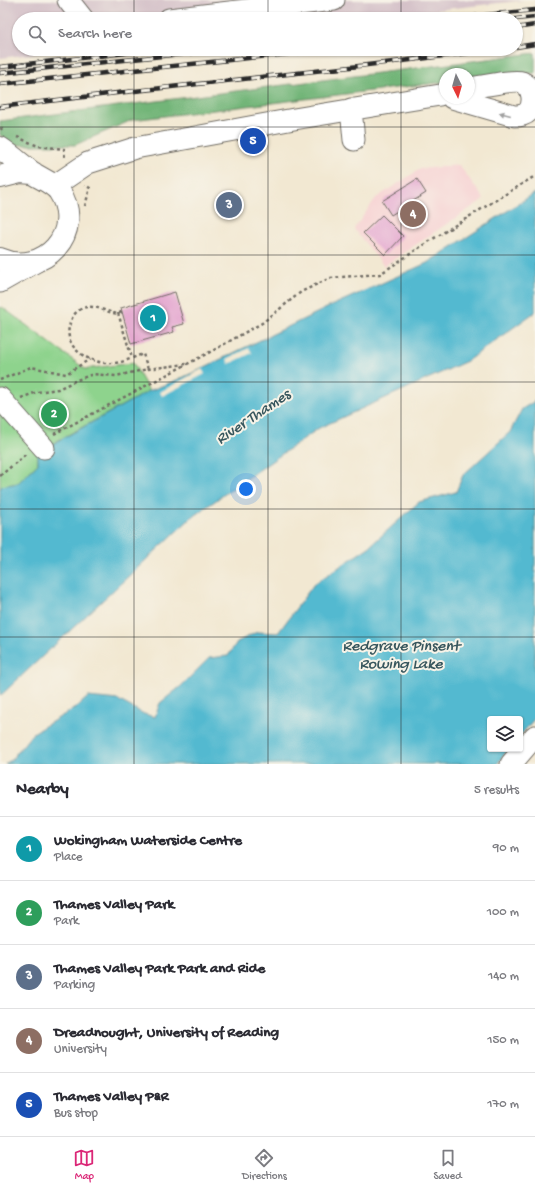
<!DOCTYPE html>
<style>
body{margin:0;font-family:"Gochi Hand",sans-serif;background:#f7f7f7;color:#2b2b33}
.controls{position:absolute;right:12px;bottom:12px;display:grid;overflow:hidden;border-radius:4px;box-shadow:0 1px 3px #0004}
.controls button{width:36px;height:36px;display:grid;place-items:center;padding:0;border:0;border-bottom:1px solid #e1e1e2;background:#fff;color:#2b2b33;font:20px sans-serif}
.compass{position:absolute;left:439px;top:68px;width:36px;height:36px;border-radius:50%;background:#fff;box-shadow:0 1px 3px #0004;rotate:175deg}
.you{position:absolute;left:246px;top:489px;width:14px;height:14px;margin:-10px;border:3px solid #fff;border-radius:50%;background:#1a73e8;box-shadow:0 0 0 6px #1a73e833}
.badge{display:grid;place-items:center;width:26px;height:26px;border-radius:50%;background:#db2777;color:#fff;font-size:13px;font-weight:700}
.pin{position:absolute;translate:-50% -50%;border:2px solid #fff;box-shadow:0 1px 4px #0006}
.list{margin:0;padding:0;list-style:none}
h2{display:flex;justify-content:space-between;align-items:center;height:52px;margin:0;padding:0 16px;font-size:17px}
h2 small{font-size:13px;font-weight:400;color:#7c7c81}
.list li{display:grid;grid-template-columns:26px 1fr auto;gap:12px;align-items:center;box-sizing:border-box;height:64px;padding:0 16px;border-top:1px solid #e1e1e2}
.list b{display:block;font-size:15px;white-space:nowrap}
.list p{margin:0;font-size:13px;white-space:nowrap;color:#7c7c81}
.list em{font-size:13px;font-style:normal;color:#7c7c81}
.icon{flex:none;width:22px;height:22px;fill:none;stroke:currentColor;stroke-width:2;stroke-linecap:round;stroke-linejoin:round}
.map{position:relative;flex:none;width:535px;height:764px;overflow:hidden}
.search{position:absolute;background:#fff;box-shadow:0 1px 3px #0004;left:12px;right:12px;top:12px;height:44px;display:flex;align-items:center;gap:10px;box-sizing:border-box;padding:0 14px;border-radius:22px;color:#7c7c81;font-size:15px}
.sheet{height:372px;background:#fff}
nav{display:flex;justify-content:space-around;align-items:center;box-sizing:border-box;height:56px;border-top:1px solid #e1e1e2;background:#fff;font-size:11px;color:#7c7c81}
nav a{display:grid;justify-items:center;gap:2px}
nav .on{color:#db2777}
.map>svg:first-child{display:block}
.built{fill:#f7cfd1}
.industrial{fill:#d2bdc6}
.green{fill:#8ed38d;stroke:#5c7f5c}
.forest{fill:#72b578;stroke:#4e7052}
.water{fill:#52b9d0;stroke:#3e727e}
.pier{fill:#f2e8d2}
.building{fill:#e3a1ce}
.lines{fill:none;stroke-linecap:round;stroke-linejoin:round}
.minor-casing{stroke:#716d65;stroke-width:23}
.major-casing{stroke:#716d65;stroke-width:24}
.path{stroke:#716d65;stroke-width:2.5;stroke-dasharray:3 3;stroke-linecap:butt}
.minor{stroke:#fff;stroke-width:21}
.major{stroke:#fff;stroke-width:22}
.rail-casing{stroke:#2b2b2b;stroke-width:4.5}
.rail{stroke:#f7f3e8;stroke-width:3;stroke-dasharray:9;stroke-linecap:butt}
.oneway{fill:#a0a0a0}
.grid{fill:none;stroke:#2b2b2b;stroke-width:1;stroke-opacity:0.55}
.labels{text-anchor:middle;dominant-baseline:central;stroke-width:4;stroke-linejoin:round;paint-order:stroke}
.water-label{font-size:16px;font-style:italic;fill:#37565d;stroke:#f7f3e8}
</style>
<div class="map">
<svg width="535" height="764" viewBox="0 0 535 764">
<rect width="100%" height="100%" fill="#f7f3e8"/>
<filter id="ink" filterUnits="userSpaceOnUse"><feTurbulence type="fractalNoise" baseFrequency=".025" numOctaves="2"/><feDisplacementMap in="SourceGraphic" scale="8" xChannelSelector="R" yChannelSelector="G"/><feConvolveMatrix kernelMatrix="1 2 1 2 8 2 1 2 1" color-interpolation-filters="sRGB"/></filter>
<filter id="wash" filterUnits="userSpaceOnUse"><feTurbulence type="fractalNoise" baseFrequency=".012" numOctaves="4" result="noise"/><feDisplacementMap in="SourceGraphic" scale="16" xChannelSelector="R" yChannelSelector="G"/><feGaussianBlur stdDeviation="0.9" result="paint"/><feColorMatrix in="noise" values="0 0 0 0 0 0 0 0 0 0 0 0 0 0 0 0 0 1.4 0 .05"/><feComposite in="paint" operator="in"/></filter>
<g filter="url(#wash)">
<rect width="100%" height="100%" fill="#f2e8d2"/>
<path class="built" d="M459,165L484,199L384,266L354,229L376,198L420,169Z"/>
<path class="industrial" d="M0,0H525L357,19H19V49H73L0,58Z"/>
<path class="green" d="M2,307L85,369L133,363L149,391L44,448L38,452V464L18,483L2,486L0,489V308Z"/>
<path class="forest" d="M535,53V73L469,79V74H445V82L132,120L75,145H11L0,135V121Z"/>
<path class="water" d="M535,193V312L467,361L319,428L192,517L0,696V489L2,486L18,483L38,464V452L149,391L182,378L333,305L427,263Z
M535,401V718L520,736V719H490V749H509L497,764H5L11,760L33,733L77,707L88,697L118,700L144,714L155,717L160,703L180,687L209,658L228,656L237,642L257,632L278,633L314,584L369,547L419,502L456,492L463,475L510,432L522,409Z"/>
<path class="pier" d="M249,348L252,353L229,364L227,359Z
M202,369L205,374L162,396L160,392Z"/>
<g id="blocks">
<path class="building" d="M417,179L426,193L391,215L382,201Z
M382,215L403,236L385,255L363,233Z
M175,292L184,324L172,327L174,332L131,344L121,308Z"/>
</g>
</g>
<g filter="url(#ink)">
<use href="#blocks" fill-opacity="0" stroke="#716d65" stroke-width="1"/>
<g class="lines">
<g class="minor-casing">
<path id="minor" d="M68,0L83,19
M169,19L334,0
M452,98L514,116C519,116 525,115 528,112C535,103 533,87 522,82C514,79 479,87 469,88
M351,109L354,140
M54,186L88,163L135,148L294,119L440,95
M0,282L37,261
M0,398L44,448
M511,764L535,736"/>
</g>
<g class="major-casing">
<path id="major" d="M0,148C12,156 23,166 34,174C42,179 53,183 59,191C86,232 43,278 0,259
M0,177L20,172L33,173"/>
</g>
<path class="path" d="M0,128L5,131
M17,137L38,146L64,149L65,159
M85,206L90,188L85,185
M122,312C119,313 116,314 113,313C102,310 89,302 78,311C73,314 70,322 69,327C64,350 93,365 113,363C123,363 134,357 143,354L148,369
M118,313L132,358
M0,380L31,367L66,374L90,359
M21,398L37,392L58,389L77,380L93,374L116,376L148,369L186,364
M54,434L212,351L262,323L301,292L330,278L380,274L428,242L535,176
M0,476L27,453"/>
<use href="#minor" class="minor"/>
<use href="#major" class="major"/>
<g class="rail-casing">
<path id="rail" d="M447,19L535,10
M516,19L535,17
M516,28L535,25
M516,47L535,44
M0,67L162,49
M0,73L229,49
M0,84L335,49
M0,107C166,86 332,71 498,49"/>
</g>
<use href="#rail" class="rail"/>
</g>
<defs><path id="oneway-solid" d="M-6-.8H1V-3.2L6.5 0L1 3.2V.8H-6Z"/></defs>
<use class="oneway" href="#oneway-solid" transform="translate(505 114) rotate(-165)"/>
</g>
<path class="grid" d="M134,0V19M268,0V19M401,0V19M134,49V764M268,49V764M401,49V764M0,127H535M0,255H535M0,382H535M0,509H535M0,637H535"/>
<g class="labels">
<g class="water-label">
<text transform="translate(254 418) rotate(-34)">River Thames</text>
<text x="401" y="647">Redgrave Pinsent<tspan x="401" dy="18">Rowing Lake</tspan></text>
</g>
</g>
</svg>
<div class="controls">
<button><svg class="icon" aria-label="layers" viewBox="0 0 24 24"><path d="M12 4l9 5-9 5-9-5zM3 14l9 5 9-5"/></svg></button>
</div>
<svg class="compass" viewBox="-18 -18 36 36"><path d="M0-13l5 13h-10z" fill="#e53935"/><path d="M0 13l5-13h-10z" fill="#7c7c81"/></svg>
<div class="you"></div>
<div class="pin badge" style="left:153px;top:318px;background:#0f9aa8">1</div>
<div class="pin badge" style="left:54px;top:414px;background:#2e9e5b">2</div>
<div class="pin badge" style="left:229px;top:205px;background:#5c6f8a">3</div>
<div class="pin badge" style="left:413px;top:214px;background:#8d6e63">4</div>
<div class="pin badge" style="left:253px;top:141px;background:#1a4fb4">5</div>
<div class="search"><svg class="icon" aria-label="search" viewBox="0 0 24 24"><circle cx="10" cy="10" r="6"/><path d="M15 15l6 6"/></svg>Search here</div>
</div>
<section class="sheet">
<h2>Nearby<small>5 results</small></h2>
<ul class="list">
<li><span class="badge" style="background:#0f9aa8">1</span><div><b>Wokingham Waterside Centre</b><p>Place</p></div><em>90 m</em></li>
<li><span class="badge" style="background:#2e9e5b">2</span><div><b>Thames Valley Park</b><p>Park</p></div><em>100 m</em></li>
<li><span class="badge" style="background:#5c6f8a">3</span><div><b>Thames Valley Park Park and Ride</b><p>Parking</p></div><em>140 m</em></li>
<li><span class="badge" style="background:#8d6e63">4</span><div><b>Dreadnought, University of Reading</b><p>University</p></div><em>150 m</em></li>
<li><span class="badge" style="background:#1a4fb4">5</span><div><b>Thames Valley P&amp;R</b><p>Bus stop</p></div><em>170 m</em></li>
</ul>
</section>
<nav>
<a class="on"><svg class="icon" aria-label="map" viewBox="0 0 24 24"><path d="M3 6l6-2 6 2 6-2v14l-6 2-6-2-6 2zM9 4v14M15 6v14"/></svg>Map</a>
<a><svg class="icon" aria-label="directions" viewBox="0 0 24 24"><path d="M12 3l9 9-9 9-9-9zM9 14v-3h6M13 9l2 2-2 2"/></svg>Directions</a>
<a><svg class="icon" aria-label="saved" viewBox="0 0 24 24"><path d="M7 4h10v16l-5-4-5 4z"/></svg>Saved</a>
</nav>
